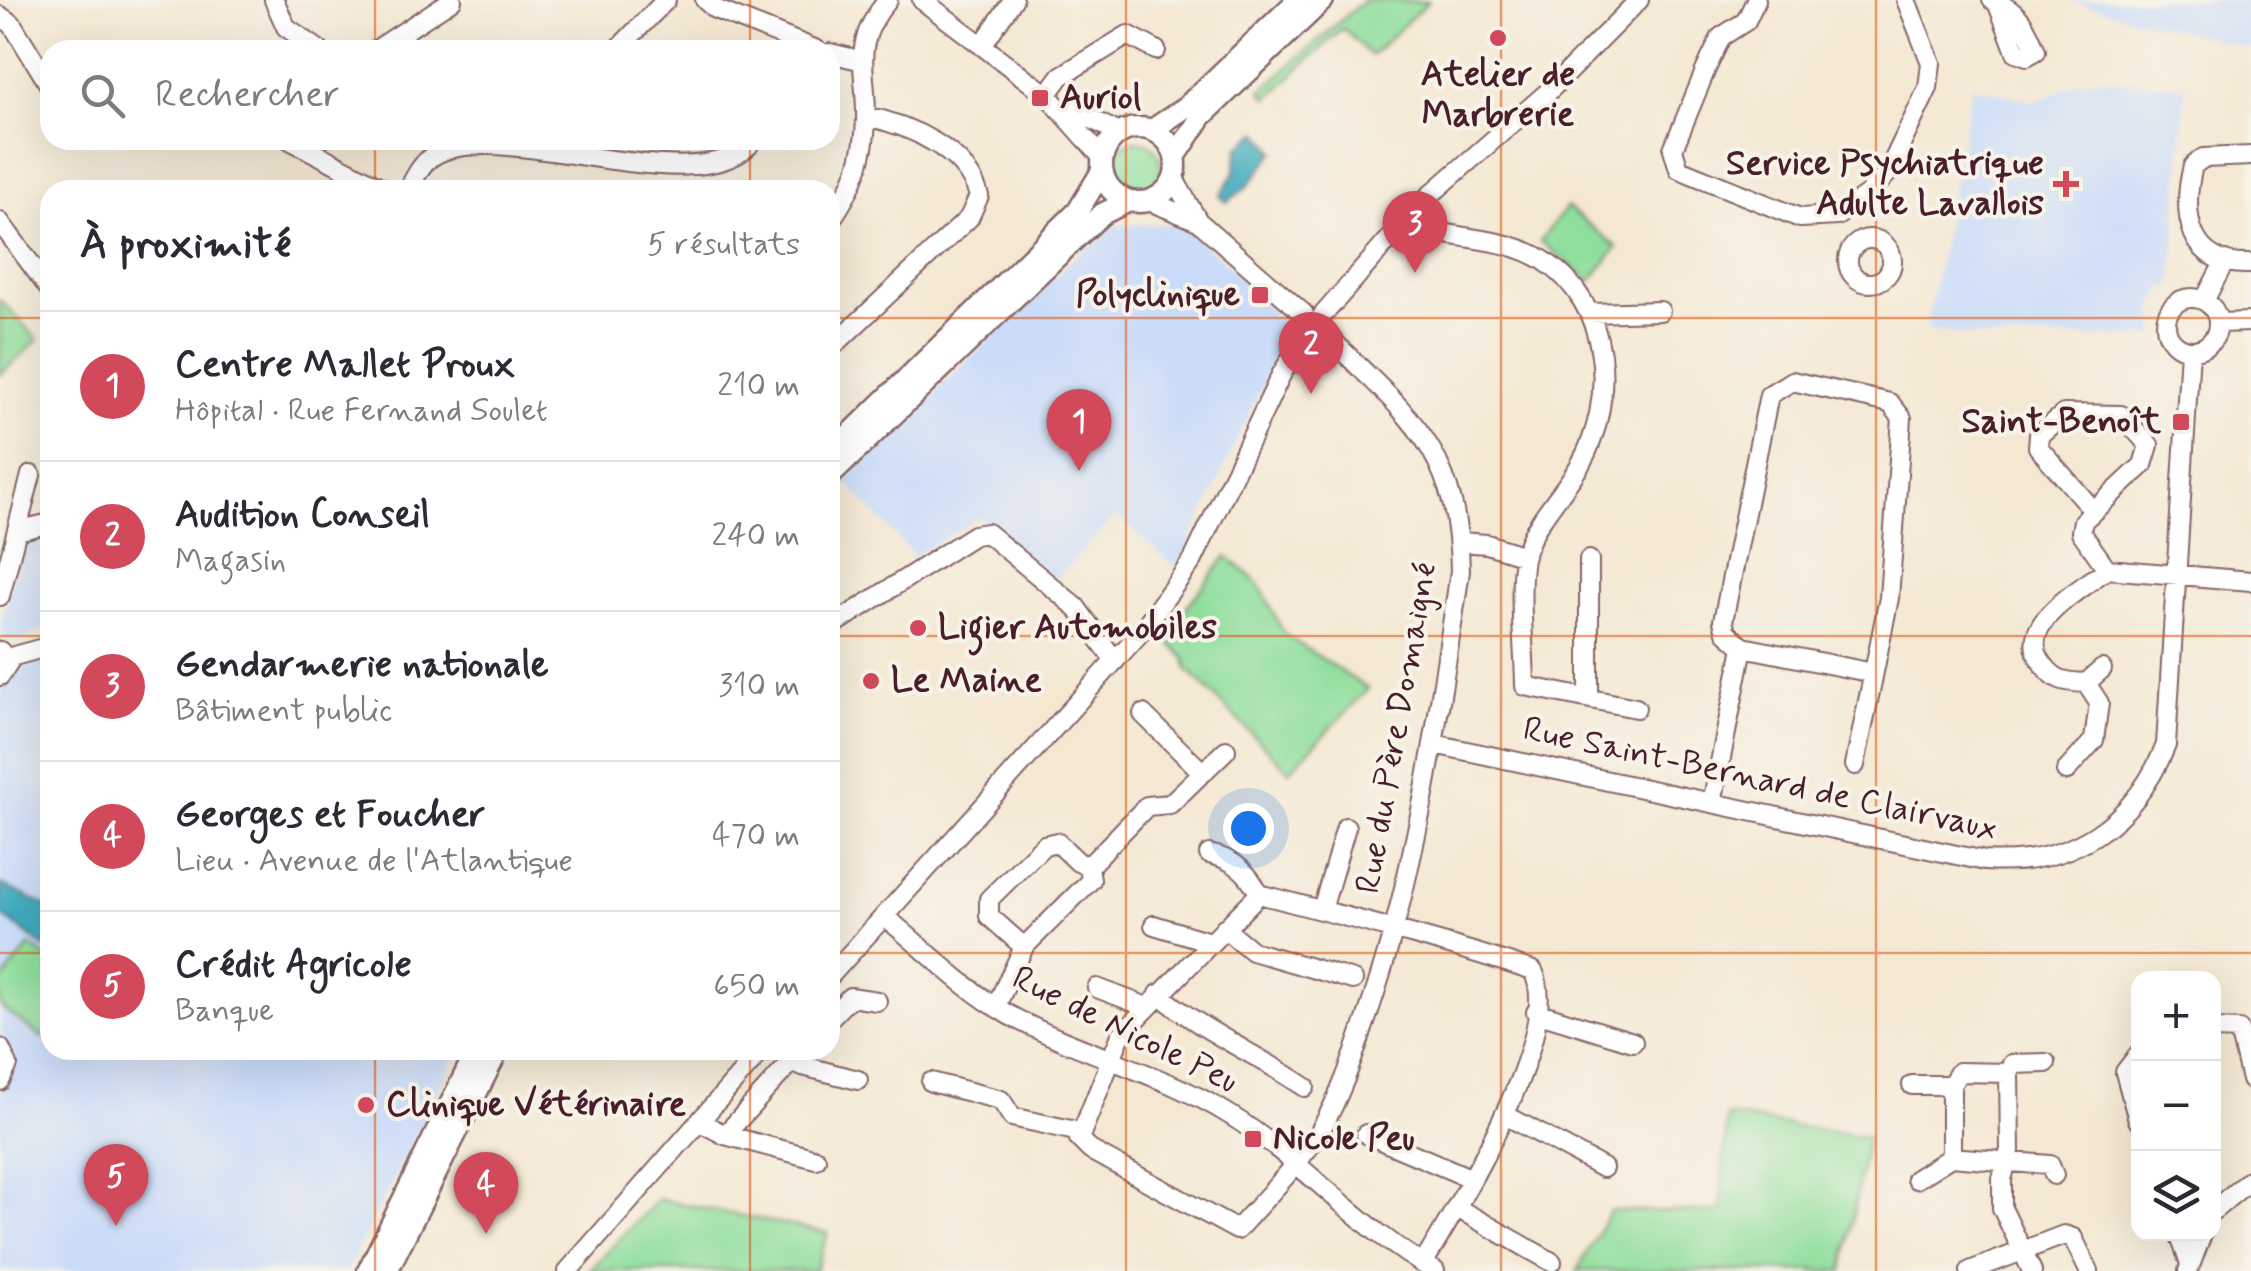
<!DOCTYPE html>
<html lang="fr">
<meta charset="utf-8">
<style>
body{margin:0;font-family:Mynerve,sans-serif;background:#f7f7f7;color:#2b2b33}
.controls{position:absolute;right:30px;bottom:30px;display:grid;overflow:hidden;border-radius:20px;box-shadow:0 10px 40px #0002}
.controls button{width:90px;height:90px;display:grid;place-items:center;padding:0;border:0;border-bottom:2px solid #e1e1e2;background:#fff;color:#2b2b33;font:50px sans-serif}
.you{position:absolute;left:1248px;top:828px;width:35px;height:35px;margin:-25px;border:8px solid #fff;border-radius:50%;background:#1a73e8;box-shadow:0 0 0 15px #1a73e833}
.badge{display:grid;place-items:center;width:65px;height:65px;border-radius:50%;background:#d1495b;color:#fff;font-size:32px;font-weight:700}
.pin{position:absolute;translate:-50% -82px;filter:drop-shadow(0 2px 5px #0008)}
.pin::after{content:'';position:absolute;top:52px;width:35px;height:30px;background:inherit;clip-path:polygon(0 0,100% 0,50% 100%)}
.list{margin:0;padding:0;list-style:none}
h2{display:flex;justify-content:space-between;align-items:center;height:130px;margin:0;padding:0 40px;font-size:42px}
h2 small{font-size:32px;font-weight:400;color:#7c7c81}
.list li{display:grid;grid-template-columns:65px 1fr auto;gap:30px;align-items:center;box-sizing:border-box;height:150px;padding:0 40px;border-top:2px solid #e1e1e2}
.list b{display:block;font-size:38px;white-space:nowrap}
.list p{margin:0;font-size:32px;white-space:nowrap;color:#7c7c81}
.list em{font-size:32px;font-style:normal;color:#7c7c81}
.icon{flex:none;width:55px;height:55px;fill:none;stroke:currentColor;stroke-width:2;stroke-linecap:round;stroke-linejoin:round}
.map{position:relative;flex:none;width:2251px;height:1271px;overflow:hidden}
.search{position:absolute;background:#fff;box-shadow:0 10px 40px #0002;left:40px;top:40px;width:800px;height:110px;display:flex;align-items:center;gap:25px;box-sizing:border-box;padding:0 35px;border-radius:30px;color:#7c7c81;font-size:38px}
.panel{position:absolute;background:#fff;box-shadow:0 10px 40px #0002;left:40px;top:180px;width:800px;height:880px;border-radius:30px}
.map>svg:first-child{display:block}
.built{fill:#cadcf9}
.green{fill:#8ede9c;stroke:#6c7e64;stroke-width:2.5}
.water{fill:#3faabe;stroke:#446474;stroke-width:2.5}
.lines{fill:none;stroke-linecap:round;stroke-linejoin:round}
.minor-casing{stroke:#866566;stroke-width:22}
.major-casing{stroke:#866566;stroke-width:25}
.minor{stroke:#fff;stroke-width:18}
.major{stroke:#fff;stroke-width:20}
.grid{fill:none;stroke:#e0560e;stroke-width:2.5;stroke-opacity:0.55}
.poi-dot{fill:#d1495b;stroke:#f7f3e8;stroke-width:4}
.labels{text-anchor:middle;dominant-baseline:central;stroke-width:8;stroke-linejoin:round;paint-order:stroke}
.poi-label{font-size:35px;font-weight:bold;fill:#4a1f2b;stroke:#f7f3e8;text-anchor:start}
.street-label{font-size:35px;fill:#4a1f2b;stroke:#f7f3e8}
</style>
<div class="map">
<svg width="2251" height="1271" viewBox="0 0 2251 1271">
<rect width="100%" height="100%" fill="#f7f3e8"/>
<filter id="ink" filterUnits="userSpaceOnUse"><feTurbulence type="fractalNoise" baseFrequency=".01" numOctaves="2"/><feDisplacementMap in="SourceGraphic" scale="20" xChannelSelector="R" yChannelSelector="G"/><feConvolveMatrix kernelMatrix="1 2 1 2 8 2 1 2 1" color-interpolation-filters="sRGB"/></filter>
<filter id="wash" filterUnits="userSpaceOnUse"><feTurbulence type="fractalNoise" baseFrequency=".0048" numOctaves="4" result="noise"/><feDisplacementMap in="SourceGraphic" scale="40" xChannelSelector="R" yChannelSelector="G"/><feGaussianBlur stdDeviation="2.25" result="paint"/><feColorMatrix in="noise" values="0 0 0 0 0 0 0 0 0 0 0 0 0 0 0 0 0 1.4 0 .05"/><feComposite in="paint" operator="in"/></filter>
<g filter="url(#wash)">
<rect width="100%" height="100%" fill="#f4e8d3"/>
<path class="built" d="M2251,0V49L2071,1V0Z
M2098,79L2185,86L2174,268L2171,289L2166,286L2154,306L2155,336L1998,339L1926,330L1972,86L2034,101L2080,82Z
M1177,223L1241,276L1283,324L1284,338L1185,553L1174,566L1119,518L1112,519L1056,579L979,518L914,556L844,480L1107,226Z
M50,531V625L22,641H7L0,626L24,537Z
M50,658V1050H459L347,1271H0V675Z"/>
<path class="green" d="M1364,0L1428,2L1371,56L1343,28L1268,98L1261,91Z
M1113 165a24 24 0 1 1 48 0a24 24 0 1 1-48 0Z
M1567,207L1617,247L1591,281L1540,241Z
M0,300L38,340L0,375Z
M1227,556L1259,584L1284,634L1368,689L1289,771L1188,670L1185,658L1163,637Z
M30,945L50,960V1028L43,1038L0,1006V984Z
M1727,1116L1867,1137L1843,1271H1577L1610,1211L1720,1212Z
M658,1199L828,1233L815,1271H589Z"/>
<path class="water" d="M1259,131L1275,151L1247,187L1227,202L1220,196L1234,174L1239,147Z
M1,884L50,908V951L0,914Z"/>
</g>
<g filter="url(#ink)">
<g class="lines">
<g class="minor-casing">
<path id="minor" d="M274,0L286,27L319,50
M705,0L715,9L817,50
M922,0L1047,95L1102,157
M1756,0L1746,21L1721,37L1706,69L1673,149L1679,169L1800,218L1837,216L1866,196L1887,174L1928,88L1931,63L1906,0
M1992,0C2020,12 2025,24 2036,51L2027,56L2016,52L1997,2
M0,16L12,24L50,86
M983,44L1013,0
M376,50L452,0
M617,50L666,0
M830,53L859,60
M1047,95L1061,76L1128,35L1156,50
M1070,108L1119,133
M290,140L386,190
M2251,156L2203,158L2193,166C2181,214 2188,267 2251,264
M1174,179L1198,221
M408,190C414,179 420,166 430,158C489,113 692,204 749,145
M1149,201L1198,221L1304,314
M1405,220C1448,243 1500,233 1543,260C1611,303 1617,400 1580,465C1564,492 1537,519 1527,548C1516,576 1525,653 1525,686L1636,708
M830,221C853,189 865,158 866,119C867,70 850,44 888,0
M0,222L50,290
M1848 261a22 22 0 1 1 44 0a22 22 0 1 1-44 0Z
M2166 324a26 26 0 1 1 52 0a26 26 0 1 1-52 0Z
M2204,301L2225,261
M1589,313L1660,311
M1322,316L1421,203L1549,91L1639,0
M2218,323L2251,322
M1322,330C1403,413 1458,443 1460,571C1438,719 1417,869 1369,1011C1355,1052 1342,1093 1320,1131C1297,1167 1265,1198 1237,1230L1090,1150L1079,1139L1121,1035L1259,894C1351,918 1443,941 1533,971C1565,1031 1456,1209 1423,1264
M830,349L969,218L979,196C966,149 908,125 866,116
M2093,510L2038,447L2039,435L2064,414L2121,415L2149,445L2143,465L2083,521L2081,532L2107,569
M17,531L50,523
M1460,542L1487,544L1525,556
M1589,560V698
M0,596L31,475
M830,627L974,535L987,533L1076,607L1115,661
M1743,647L1873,673
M7,658L50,646
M0,676L9,662L0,651
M2086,683C2064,682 2054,681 2041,661C2016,623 2082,589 2107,569L2251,581
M1143,714L1203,773
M1434,744L1985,861C2071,867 2134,824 2166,745L2190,350
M2066,771L2094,740L2099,703L2086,683L2102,669
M1712,803L1743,647L1726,632L1723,621L1769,395L1792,381L1890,403L1902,418L1889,598L1855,765
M1209,854C1233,859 1248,871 1259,894
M1322,910L1346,827
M884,916C926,950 962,988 1009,1015C1080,1054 1161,1072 1230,1115C1304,1161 1359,1229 1435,1271
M1154,925L1210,942
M1224,928L1252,951L1353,980
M1024,947L989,916V899L1044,845L1057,842L1078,862L1089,866
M830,976L1139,634L1193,560L1281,375L1306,334
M1097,988L1147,1007
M1159,994C1203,1032 1257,1054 1305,1087
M996,1006L1024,947L1091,880L1089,866L1147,806L1170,804L1226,750
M1536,1012L1633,1042
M830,1018L850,997L877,1001
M2214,1029L2239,1030L2251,1080
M0,1048L8,1065L0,1081
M2138,1055L2125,1072L2138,1120
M791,1063L858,1080
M2009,1073L2012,1064L2046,1063
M931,1082L1001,1100L1012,1117L1080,1132
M1912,1085H1951L1959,1072L2009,1073L2010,1150L2002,1179V1208L2032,1271
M1951,1085V1157L2050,1165L2054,1175
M1507,1116L1603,1168
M700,1122L725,1135L816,1159
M1366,1134L1472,1179
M725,1135L802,1050
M1916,1179L1951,1157
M1457,1208L1552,1262
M2214,1210L2251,1179
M2179,1234L2190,1264
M568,1271L762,1050
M1970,1271L2064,1235L2073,1238L2089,1271
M2188,1271L2202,1234"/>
</g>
<g class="major-casing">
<path id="major" d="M1102 165a37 37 0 1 1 74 0a37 37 0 1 1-74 0Z
M1152,130L1186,107L1298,0
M1175,157L1202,116L1323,0
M830,454L1078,211L1102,171
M830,476L1076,238L1102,214L1129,201
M368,1271L477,1050
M387,1271L498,1050"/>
</g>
<use href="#minor" class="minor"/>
<use href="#major" class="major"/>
</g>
</g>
<path class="grid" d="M375,0V50M750,0V50M1126,0V1271M1501,0V1271M1876,0V1271M375,140V190M750,140V190M0,318H50M830,318H2251M0,636H50M830,636H2251M0,953H50M830,953H2251M375,1050V1271M750,1050V1271"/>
<g class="poi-dot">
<circle cx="1498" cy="38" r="10"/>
<rect x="1030" y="88" width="20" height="20" rx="5"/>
<path d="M2061 169h10v10h10v10h-10v10h-10v-10h-10v-10h10z"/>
<rect x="1250" y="285" width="20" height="20" rx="5"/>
<rect x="2171" y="412" width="20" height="20" rx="5"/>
<circle cx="918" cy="628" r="10"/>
<circle cx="871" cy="681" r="10"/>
<circle cx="366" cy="1105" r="10"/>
<rect x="1243" y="1129" width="20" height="20" rx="5"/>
</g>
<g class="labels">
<g class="poi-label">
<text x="1498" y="75" text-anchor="middle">Atelier de<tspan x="1498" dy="40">Marbrerie</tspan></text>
<text x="1060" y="98">Auriol</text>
<text x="2044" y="164" text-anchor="end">Service Psychiatrique<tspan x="2044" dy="40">Adulte Lavallois</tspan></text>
<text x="1240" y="295" text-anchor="end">Polyclinique</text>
<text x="2161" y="422" text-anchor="end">Saint-Benoît</text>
<text x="938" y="628">Ligier Automobiles</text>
<text x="891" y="681">Le Maine</text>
<text x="386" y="1105">Clinique Vétérinaire</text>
<text x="1273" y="1139">Nicole Peu</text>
</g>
<g class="street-label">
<text transform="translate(1397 728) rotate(-80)">Rue du Père Domaigné</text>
<text transform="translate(1760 779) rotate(12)">Rue Saint-Bernard de Clairvaux</text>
<text transform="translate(1125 1030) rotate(26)">Rue de Nicole Peu</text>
</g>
</g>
</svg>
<div class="controls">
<button>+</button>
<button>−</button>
<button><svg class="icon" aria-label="layers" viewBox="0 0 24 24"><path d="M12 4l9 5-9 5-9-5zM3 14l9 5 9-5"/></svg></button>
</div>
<div class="you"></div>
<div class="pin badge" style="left:1079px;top:471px">1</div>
<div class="pin badge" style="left:1311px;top:394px">2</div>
<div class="pin badge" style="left:1415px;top:273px">3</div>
<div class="pin badge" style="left:486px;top:1234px">4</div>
<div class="pin badge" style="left:116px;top:1226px">5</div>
<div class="search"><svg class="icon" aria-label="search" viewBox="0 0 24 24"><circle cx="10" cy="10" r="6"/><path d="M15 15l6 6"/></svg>Rechercher</div>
<section class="panel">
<h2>À proximité<small>5 résultats</small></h2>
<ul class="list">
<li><span class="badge">1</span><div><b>Centre Mallet Proux</b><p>Hôpital · Rue Fernand Soulet</p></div><em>210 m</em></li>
<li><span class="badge">2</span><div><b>Audition Conseil</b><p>Magasin</p></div><em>240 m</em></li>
<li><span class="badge">3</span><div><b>Gendarmerie nationale</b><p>Bâtiment public</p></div><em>310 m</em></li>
<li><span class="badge">4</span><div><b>Georges et Foucher</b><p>Lieu · Avenue de l'Atlantique</p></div><em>470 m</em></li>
<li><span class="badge">5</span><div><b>Crédit Agricole</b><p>Banque</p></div><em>650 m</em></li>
</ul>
</section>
</div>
